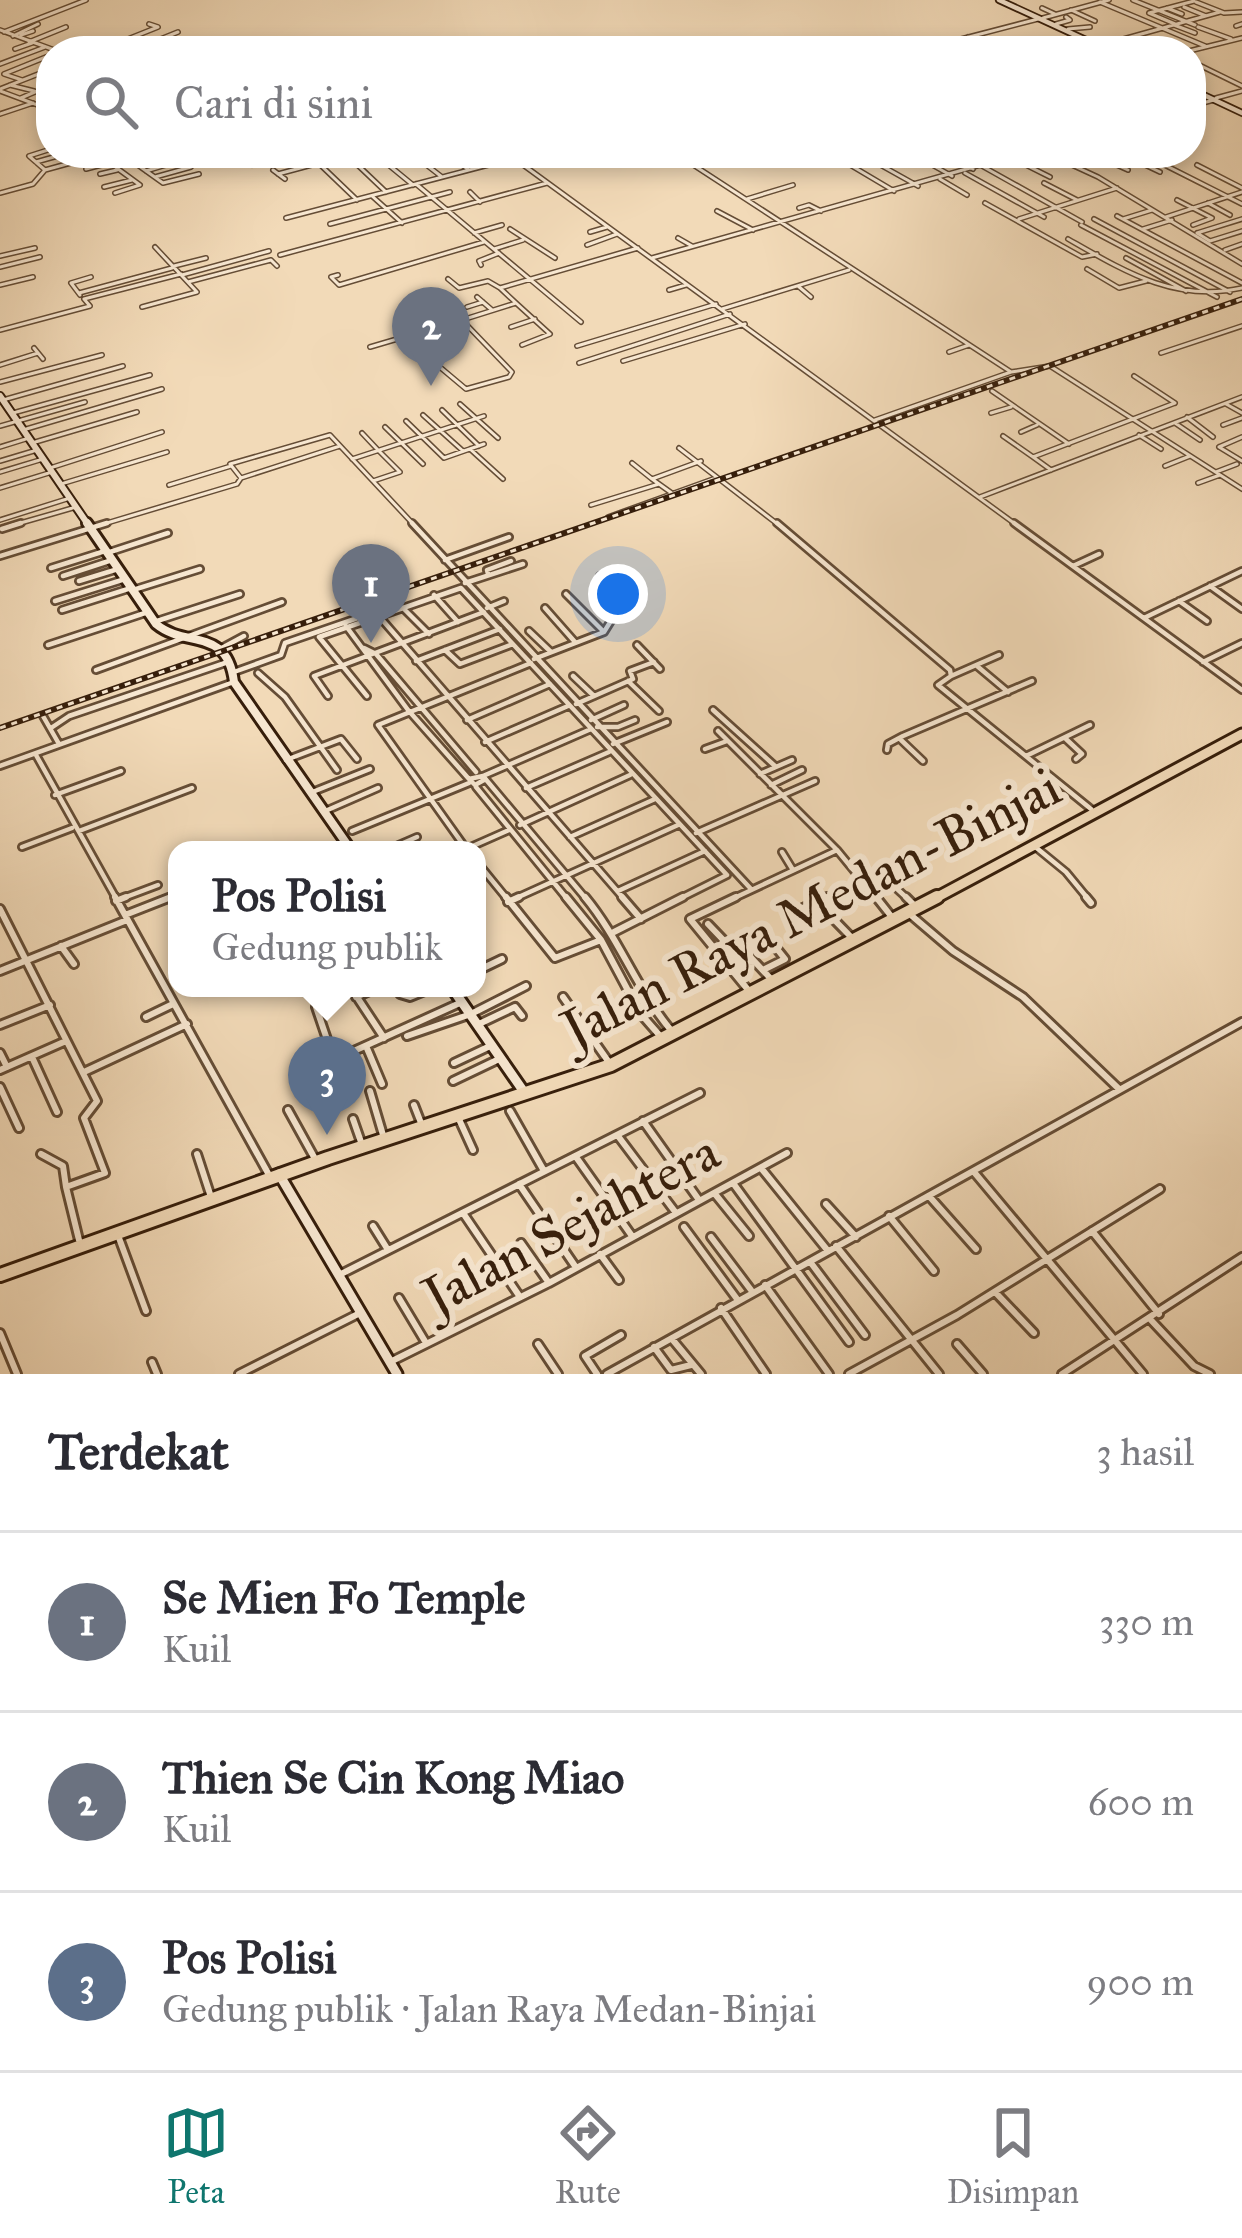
<!DOCTYPE html>
<html lang="id">
<meta charset="utf-8">
<style>
body{margin:0;font-family:"IM FELL Great Primer",serif;background:#f2f2f3;color:#2b2b33}
.you{position:absolute;left:618px;top:594px;width:42px;height:42px;margin:-30px;border:9px solid #fff;border-radius:50%;background:#1a73e8;box-shadow:0 0 0 18px #1a73e833}
.badge{display:grid;place-items:center;width:78px;height:78px;border-radius:50%;background:#0f766e;color:#fff;font-size:39px;font-weight:700}
.pin{position:absolute;translate:-50% -99px;filter:drop-shadow(0 3px 6px #0008)}
.pin::after{content:'';position:absolute;top:63px;width:42px;height:36px;background:inherit;clip-path:polygon(0 0,100% 0,50% 100%)}
.popup{position:absolute;left:168px;top:841px;width:318px;height:156px;box-sizing:border-box;display:grid;place-content:center;border-radius:24px;background:#fff;filter:drop-shadow(0 3px 9px #0005);font-size:39px;white-space:nowrap;color:#7c7c81}
.popup b{font-size:45px;color:#2b2b33}
.popup::after{content:'';position:absolute;left:50%;top:100%;margin-left:-24px;border:24px solid transparent;border-top-color:#fff}
.list{margin:0;padding:0;list-style:none}
h2{display:flex;justify-content:space-between;align-items:center;height:156px;margin:0;padding:0 48px;font-size:51px}
h2 small{font-size:39px;font-weight:400;color:#7c7c81}
.list li{display:grid;grid-template-columns:78px 1fr auto;gap:36px;align-items:center;box-sizing:border-box;height:180px;padding:0 48px;border-top:3px solid #e1e1e2}
.list b{display:block;font-size:45px;white-space:nowrap}
.list p{margin:0;font-size:39px;white-space:nowrap;color:#7c7c81}
.list em{font-size:39px;font-style:normal;color:#7c7c81}
.icon{flex:none;width:66px;height:66px;fill:none;stroke:currentColor;stroke-width:2;stroke-linecap:round;stroke-linejoin:round}
.map{position:relative;flex:none;width:1242px;height:1374px;overflow:hidden}
.search{position:absolute;background:#fff;box-shadow:0 6px 18px #0003;left:36px;right:36px;top:36px;height:132px;display:flex;align-items:center;gap:30px;box-sizing:border-box;padding:0 42px;border-radius:48px;color:#7c7c81;font-size:45px}
.sheet{height:696px;background:#fff}
nav{display:flex;justify-content:space-around;align-items:center;box-sizing:border-box;height:168px;border-top:3px solid #e1e1e2;background:#fff;font-size:33px;color:#7c7c81}
nav a{display:grid;justify-items:center;gap:6px}
nav .on{color:#0f766e}
.map>svg:first-child{display:block}
.lines{fill:none;stroke-linecap:round;stroke-linejoin:round}
.minor-far2-casing{stroke:#654d36;stroke-width:6}
.minor-far1-casing{stroke:#654d36;stroke-width:10}
.minor-casing{stroke:#654d36;stroke-width:12}
.tertiary-casing{stroke:#654d36;stroke-width:6}
.secondary-far3-casing{stroke:#361e0b;stroke-width:8}
.secondary-far2-casing{stroke:#361e0b;stroke-width:10}
.secondary-far1-casing{stroke:#361e0b;stroke-width:14}
.secondary-casing{stroke:#361e0b;stroke-width:15}
.trunk-far1-casing{stroke:#361e0b;stroke-width:15}
.trunk-casing{stroke:#361e0b;stroke-width:18}
.minor-far2{stroke:#f7e7d1;stroke-width:3}
.minor-far1{stroke:#f7e7d1;stroke-width:4.5}
.minor{stroke:#f7e7d1;stroke-width:6}
.tertiary{stroke:#f7e7d1;stroke-width:3}
.secondary-far3{stroke:#f7e7d1;stroke-width:4.5}
.secondary-far2{stroke:#f7e7d1;stroke-width:6}
.secondary-far1{stroke:#f7e7d1;stroke-width:8}
.secondary{stroke:#f7e7d1;stroke-width:9}
.trunk-far1{stroke:#f2dab8;stroke-width:9}
.trunk{stroke:#f2dab8;stroke-width:12}
.rail-casing{stroke:#361e0b;stroke-width:6}
.rail{stroke:#f7e7d1;stroke-width:3;stroke-dasharray:6;stroke-linecap:butt}
.labels{text-anchor:middle;dominant-baseline:central;stroke-width:12;stroke-linejoin:round;paint-order:stroke}
.near-street-label{font-size:54px;fill:#361e0b;stroke:#f7e7d1}
</style>
<div class="map">
<svg width="1242" height="1374" viewBox="0 0 1242 1374">
<rect width="100%" height="100%" fill="#f2dab8"/>
<filter id="stains"><feTurbulence type="fractalNoise" baseFrequency=".00167" numOctaves="4"/><feColorMatrix values="0 0 0 0 .2 0 0 0 0 .09 0 0 0 0 .02 0 0 0 .5 -.17"/></filter>
<radialGradient id="worn" r=".72"><stop offset=".6" stop-color="#630" stop-opacity="0"/><stop offset="1" stop-color="#630" stop-opacity=".3"/></radialGradient>
<g class="lines">
<g class="minor-far2-casing">
<path id="minor-far2" d="M1133,0L1195,25
M1100,2L1205,46
M1196,2L1224,13L1242,12
M1184,7L1206,16
M1042,8L1055,14
M1167,8L1182,14
M1071,10L1095,21
M1056,24L1070,20L1066,17
M1175,24L1149,13L1194,1
M1174,25L1195,33
M1236,26L1242,24
M1198,27L1231,39
M1068,29L1090,27
M0,30L57,51
M4,32L86,0
M21,35L33,31
M13,36L38,24
M968,37L981,44
M954,41L976,51
M1122,41L1144,51
M29,42L66,27
M1102,45L1220,12
M15,49L32,43
M98,51L158,27L149,24
M131,51L178,32
M234,51L240,49
M915,51L1038,19
M1189,51L1242,38
M1191,61L1242,86
M0,64L45,47
M22,80L4,74L51,55
M10,85L34,91
M0,89L51,69
M0,91L51,110
M21,98L51,85
M1216,98L1242,91
M1191,106L1214,100
M0,114L33,103
M45,118L39,116L49,111
M121,153L163,183L199,174
M240,153L252,165
M261,153L266,160
M308,153L357,200
M345,153L386,192
M374,153L413,185
M411,153L442,177
M446,153L469,170
M675,153L1011,372L1050,366L1242,489
M830,153L894,191
M859,153L918,186
M911,153L952,176
M943,153L973,169
M972,153L990,163
M1046,153L1098,177L1242,264
M1090,153L1128,170
M1120,153L1160,172
M1141,153L1242,204
M1010,157L1050,177
M515,159L1018,526
M36,162L68,153
M110,163L140,185L115,193
M1197,165L1242,188
M982,166L1082,222
M86,169L128,158
M45,170L29,156L51,149
M273,170L285,179
M146,171L186,159
M965,173L1044,217
M100,174L117,170
M278,174L319,163
M155,177L191,167
M940,179L967,195
M1044,183L1077,200
M416,184L581,322
M104,187L132,180
M470,192L480,202
M0,193L33,184L45,170L107,153
M372,196L402,223
M747,199L793,185
M1177,200L1212,218L1193,225
M985,203L1082,257L1097,254
M1208,203L1230,215
M799,208L809,205L821,211
M717,211L753,230
M1117,216L1242,283
M1166,217L1242,192
M286,218L534,153
M1019,219L1117,188
M1094,219L1230,292
M1123,219L1152,210
M330,224L450,192
M1081,225L1217,297
M510,229L555,258
M1143,229L1172,220
M590,232L607,227
M474,233L502,225
M1197,233L1210,241L1242,231
M1197,233L1242,219
M678,238L692,246
M1068,239C1124,271 1175,303 1242,288
M587,245L617,234
M494,249L523,240
M1225,250L1242,244
M280,255L547,183
M0,256L35,248
M652,258L1023,153
M1126,258L1186,291
M481,265L479,261L499,253
M174,266L206,258
M0,267L40,257
M1087,269L1119,288L1146,281
M182,275L269,251
M338,275L331,277L339,285L484,242
M448,279L459,288L488,281L500,288
M188,282L271,260L277,266
M0,285L33,277
M798,286L811,297
M669,290L686,285
M79,293L172,268
M80,295L71,283L91,277
M477,297L492,310
M516,303L550,334L522,345
M142,307L197,292L155,247
M467,307L483,302
M722,309L849,270
M462,320L512,372L509,377L466,389L404,337Z
M462,320L516,303L500,288L638,248
M511,327L535,319
M0,330L90,306L84,299L181,274
M577,346L716,304
M370,347L404,337
M34,348L43,359
M949,352L969,345
M1161,353L1242,326
M623,361L745,324
M579,363L730,314
M0,365L38,353
M1134,376L1175,403
M0,382L102,355
M992,391L1069,444
M3,400L123,366
M460,404L498,438
M1226,404L1242,413
M442,410L479,446
M13,413L150,375
M991,413L1011,407
M423,415L463,451
M1187,417L1213,437
M875,420L1011,372
M406,421L444,458L484,444
M1175,423L1200,440
M1223,425L1242,418
M0,426L85,402
M385,427L423,464
M23,430L162,389
M1021,432L1037,425
M362,433L378,450
M1139,435L1161,449
M1003,436L1033,457L1175,403
M32,443L137,412
M0,447L29,438
M1219,447L1242,461
M1219,447L1242,437
M679,448L780,526
M470,449L503,479
M1033,457L1051,470
M352,459L484,416
M0,461L37,450
M632,463L652,479
M1165,466L1190,456
M50,468L162,432
M0,472L43,459
M1216,472L1237,464
M241,478L230,464L330,435L415,526
M373,481L400,472L378,450
M1198,483L1220,475
M61,484L167,452
M169,485L231,466
M0,488L52,472
M673,494L652,479L701,461
M980,497L1242,397
M591,505L659,484
M608,517L716,478
M0,520L70,498
M10,526L76,507
M97,526L237,484L241,478L340,446"/>
</g>
<g class="minor-far1-casing">
<path id="minor-far1" d="M412,523L751,889
M777,523L950,670L951,676L938,685L1091,809
M1014,523L1242,690
M2,529L21,523
M107,553L168,533
M0,556L107,523
M445,560L509,537
M1073,566L1099,554
M51,568L105,551
M488,574L487,570L511,561
M63,576L112,560
M79,581L118,569
M465,583L523,564
M1210,586L1242,609
M133,590L200,569
M566,594L604,632
M434,595L458,622
M55,601L125,579
M1179,601L1207,621
M403,608L429,634
M487,608L504,601
M545,608L575,642
M62,610L131,588
M378,615L625,900
M1144,618L1242,571
M154,622L240,594
M346,626L408,710L469,779
M529,631L551,652
M48,645L148,612
M637,645L660,669
M364,648L376,654L476,772
M218,650L244,636
M445,650L460,664L513,644
M534,659L604,632L622,603L600,576
M416,661L500,629
M1203,662L1242,643
M977,666L1008,692
M96,670L282,602
M234,672L281,655L285,643L378,611
M258,673L285,697L337,770
M573,676L594,696
M951,676L999,655
M628,681L659,711
M328,696L314,676L484,612
M367,696L319,637L461,588L727,875L677,900
M576,704L633,679L630,671L654,662
M713,710L775,766
M43,716L59,744
M467,720L550,684
M591,720L624,705
M597,727H618L635,720
M51,728L69,716L228,662
M718,731L837,850L878,900
M1066,739L1082,754L1076,759
M901,740L923,761
M485,742L568,706
M613,744L667,722
M705,749L727,741
M887,750L888,744L903,736L1032,681
M36,755L117,900
M1026,756L1090,725
M286,760L341,739L357,759
M0,766L231,683
M760,774L792,760
M483,776L591,729
M484,780L475,785L469,779L483,776L587,900
M771,785L802,770
M476,787L568,900
M526,788L609,752
M310,793L370,769
M55,795L121,771
M323,812L378,788
M520,825L630,775
M79,831L192,788
M352,831L469,783
M696,833L815,781
M570,837L655,799
M1033,845L1066,872L1089,900
M22,847L72,828
M466,849L509,830
M387,850L417,837
M467,850L378,725L531,663
M782,852L793,870
M477,862L508,900
M896,888L909,900
M618,891L705,851
M829,896L833,900
M118,900L158,885
M163,900L177,895
M512,900L678,825
M730,900L837,850
M820,900L863,881
M855,900L873,892"/>
</g>
<g class="minor-casing">
<path id="minor" d="M115,897L269,1175
M506,897L555,958L601,940
M566,897L601,940L640,1013L661,1037
M585,897C619,938 636,988 670,1029
M622,897L641,919
M736,897L690,919L749,991
M830,897L840,907L862,897
M876,897L891,916
M906,897L913,904
M1086,897L1091,903
M116,901L126,897
M508,902L519,897
M817,902L851,937
M803,908L827,897
M0,909L97,1101L84,1118L105,1173L66,1187L79,1240
M125,915L171,897
M912,916L953,951L1023,997L1119,1089
M708,924L730,947L742,948L771,979
M614,932L683,897
M61,946L74,964
M765,969L785,959L769,939
M0,971L127,920
M477,971L502,959
M351,988L384,1038
M400,994L410,997L432,988
M356,997L376,988
M563,997L608,1061
M316,1007L334,1060L462,1002
M146,1017L173,1004
M479,1024L515,1007L522,1016
M0,1025L50,1005
M604,1029L652,1007
M407,1036L471,1014L526,986
M366,1046L382,1084
M0,1053L7,1067
M32,1057L57,1112
M454,1063L488,1047
M0,1070L66,1041
M84,1072L187,1024
M453,1081L497,1060
M0,1087L19,1128
M370,1091L383,1135
M414,1105L421,1123
M288,1110L314,1157
M510,1111L544,1171
M458,1117L473,1150
M353,1119L361,1142
M643,1121L699,1200
M618,1136L676,1213
M41,1154L63,1166L66,1187
M197,1154L210,1194
M576,1157L632,1236
M761,1168L828,1251
M974,1172L1143,1374
M733,1183L849,1342
M519,1184L575,1266
M715,1194L749,1236
M929,1196L976,1249
M826,1204L856,1237
M463,1213L520,1297
M889,1216L934,1271
M373,1226L388,1250
M684,1227L737,1299
M1092,1231L1159,1314
M711,1237L751,1290
M119,1238L146,1311
M521,1243L549,1283
M836,1246L939,1374
M600,1254L619,1280
M811,1263L865,1335
M339,1275L700,1093
M765,1285L829,1374
M995,1292L1034,1333
M399,1298L426,1343
M721,1308L766,1374
M1150,1319L1194,1366L1210,1374
M0,1333L17,1374
M672,1339L701,1374
M538,1344L558,1374
M957,1344L983,1374
M654,1347L671,1370L691,1365
M152,1362L157,1374
M390,1362L549,1283L787,1153
M239,1374L360,1313
M597,1374L585,1356L621,1335
M607,1374L1242,1022
M849,1374L957,1315L1160,1189
M1062,1374L1242,1257"/>
</g>
<g class="tertiary-casing">
<path id="tertiary" d="M1043,18L1109,0"/>
</g>
<g class="secondary-far3-casing">
<path id="secondary-far3" d="M999,0L1110,51
M1191,89L1242,113"/>
</g>
<g class="secondary-far2-casing">
<path id="secondary-far2" d="M0,396L89,526"/>
</g>
<g class="secondary-far1-casing">
<path id="secondary-far1" d="M87,523L156,624C186,649 227,626 234,682L351,850"/>
</g>
<g class="secondary-casing">
<path id="secondary" d="M452,988L524,1092
M279,1174L397,1374"/>
</g>
<g class="trunk-far1-casing">
<path id="trunk-far1" d="M932,900L1242,734"/>
</g>
<g class="trunk-casing">
<path id="trunk" d="M0,1275L328,1158L611,1065L937,897"/>
</g>
<use href="#minor-far2" class="minor-far2"/>
<use href="#minor-far1" class="minor-far1"/>
<use href="#minor" class="minor"/>
<use href="#tertiary" class="tertiary"/>
<use href="#secondary-far3" class="secondary-far3"/>
<use href="#secondary-far2" class="secondary-far2"/>
<use href="#secondary-far1" class="secondary-far1"/>
<use href="#secondary" class="secondary"/>
<use href="#trunk-far1" class="trunk-far1"/>
<use href="#trunk" class="trunk"/>
<g class="rail-casing">
<path id="rail" d="M0,728L1242,299"/>
</g>
<use href="#rail" class="rail"/>
</g>
<g class="labels">
<g class="near-street-label">
<text transform="translate(811 908) rotate(-27)">Jalan Raya Medan-Binjai</text>
<text transform="translate(571 1224) rotate(-28)">Jalan Sejahtera</text>
</g>
</g>
<rect width="100%" height="100%" filter="url(#stains)"/>
<rect width="100%" height="100%" fill="url(#worn)"/>
</svg>
<div class="you"></div>
<div class="pin badge" style="left:371px;top:643px;background:#6b7280">1</div>
<div class="pin badge" style="left:431px;top:386px;background:#6b7280">2</div>
<div class="pin badge" style="left:327px;top:1135px;background:#5c6f8a">3</div>
<div class="popup"><b>Pos Polisi</b>Gedung publik</div>
<div class="search"><svg class="icon" aria-label="search" viewBox="0 0 24 24"><circle cx="10" cy="10" r="6"/><path d="M15 15l6 6"/></svg>Cari di sini</div>
</div>
<section class="sheet">
<h2>Terdekat<small>3 hasil</small></h2>
<ul class="list">
<li><span class="badge" style="background:#6b7280">1</span><div><b>Se Mien Fo Temple</b><p>Kuil</p></div><em>330 m</em></li>
<li><span class="badge" style="background:#6b7280">2</span><div><b>Thien Se Cin Kong Miao</b><p>Kuil</p></div><em>600 m</em></li>
<li><span class="badge" style="background:#5c6f8a">3</span><div><b>Pos Polisi</b><p>Gedung publik · Jalan Raya Medan-Binjai</p></div><em>900 m</em></li>
</ul>
</section>
<nav>
<a class="on"><svg class="icon" aria-label="map" viewBox="0 0 24 24"><path d="M3 6l6-2 6 2 6-2v14l-6 2-6-2-6 2zM9 4v14M15 6v14"/></svg>Peta</a>
<a><svg class="icon" aria-label="directions" viewBox="0 0 24 24"><path d="M12 3l9 9-9 9-9-9zM9 14v-3h6M13 9l2 2-2 2"/></svg>Rute</a>
<a><svg class="icon" aria-label="saved" viewBox="0 0 24 24"><path d="M7 4h10v16l-5-4-5 4z"/></svg>Disimpan</a>
</nav>
